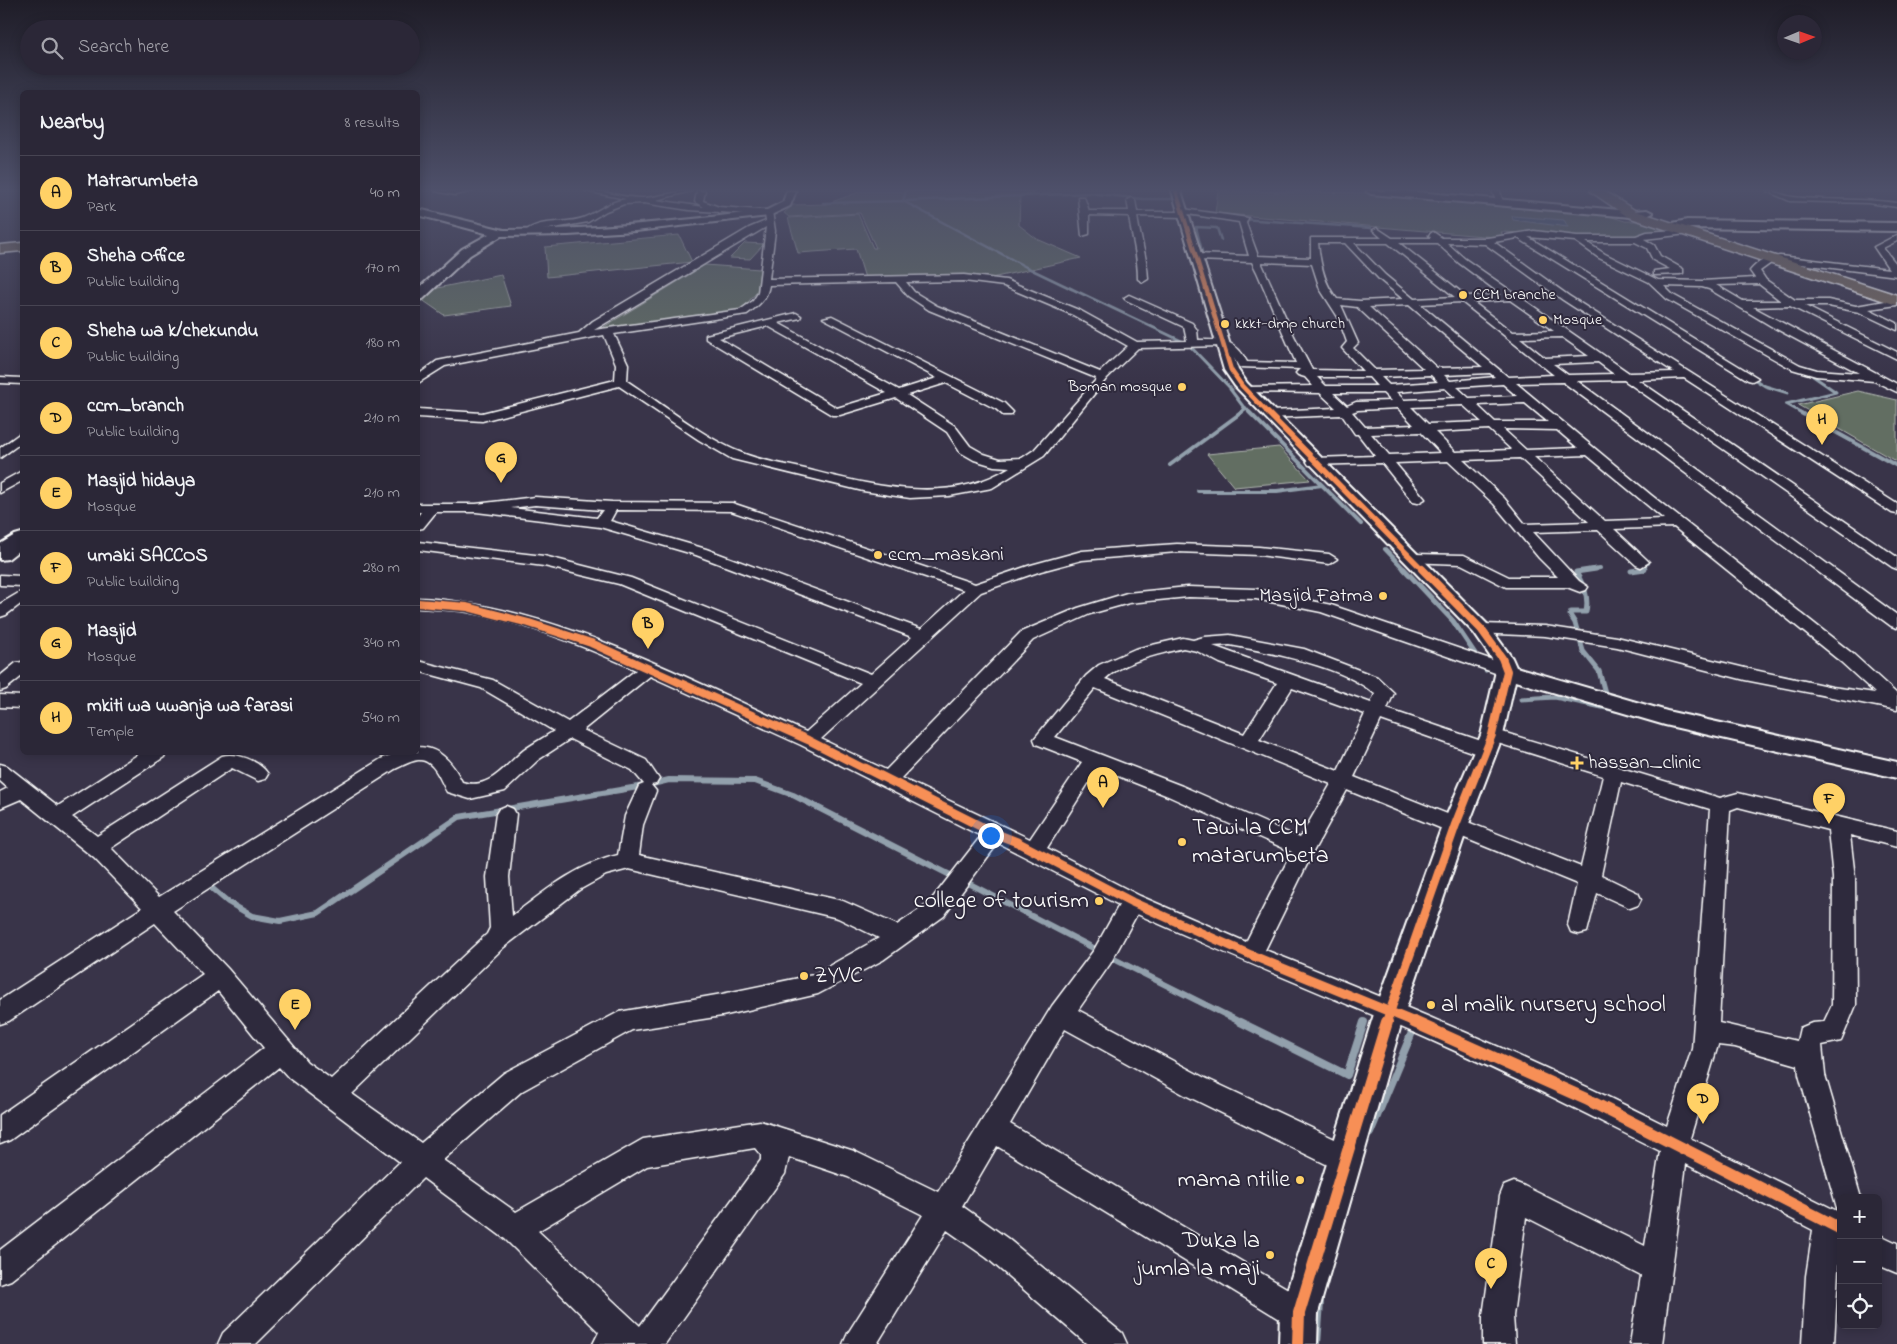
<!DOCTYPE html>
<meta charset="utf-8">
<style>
body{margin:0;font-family:"Indie Flower",sans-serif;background:#332f3f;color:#f1f3f6}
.controls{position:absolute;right:15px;bottom:15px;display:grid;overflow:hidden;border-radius:8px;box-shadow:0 2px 12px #0003}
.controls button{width:45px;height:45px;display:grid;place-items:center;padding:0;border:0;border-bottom:1px solid #474452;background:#2b2737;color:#f1f3f6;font:25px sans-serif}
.compass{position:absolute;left:1777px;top:15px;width:45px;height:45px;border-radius:50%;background:#2b2737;box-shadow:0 2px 12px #0003;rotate:88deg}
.you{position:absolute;left:990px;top:835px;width:18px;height:18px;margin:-12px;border:4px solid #fff;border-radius:50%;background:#1a73e8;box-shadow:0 0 0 8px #1a73e833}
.badge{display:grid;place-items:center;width:32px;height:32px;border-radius:50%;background:#ffd166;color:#111;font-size:16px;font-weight:700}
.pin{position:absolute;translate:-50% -41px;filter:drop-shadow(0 1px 2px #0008)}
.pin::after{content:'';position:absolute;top:26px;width:18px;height:15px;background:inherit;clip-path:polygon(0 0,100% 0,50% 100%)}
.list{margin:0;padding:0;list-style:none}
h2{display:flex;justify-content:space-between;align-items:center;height:65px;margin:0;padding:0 20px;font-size:21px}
h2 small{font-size:16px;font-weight:400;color:#a6a5ad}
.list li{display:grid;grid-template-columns:32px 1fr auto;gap:15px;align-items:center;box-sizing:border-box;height:75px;padding:0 20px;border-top:1px solid #474452}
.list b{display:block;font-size:19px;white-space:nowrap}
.list p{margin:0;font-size:16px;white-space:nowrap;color:#a6a5ad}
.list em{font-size:16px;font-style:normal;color:#a6a5ad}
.icon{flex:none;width:28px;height:28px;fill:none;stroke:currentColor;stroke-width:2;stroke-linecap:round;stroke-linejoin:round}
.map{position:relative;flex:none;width:1897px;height:1344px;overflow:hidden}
.search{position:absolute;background:#2b2737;box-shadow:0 2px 12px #0003;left:20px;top:20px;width:400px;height:55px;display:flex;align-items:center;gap:12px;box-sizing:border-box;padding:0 18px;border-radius:28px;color:#a6a5ad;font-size:19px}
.panel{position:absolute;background:#2b2737;box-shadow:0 2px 12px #0003;left:20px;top:90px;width:400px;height:665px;border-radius:8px}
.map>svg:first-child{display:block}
.green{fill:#626e62;stroke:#b0b6b0}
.water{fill:#4a6175;stroke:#92a0ac}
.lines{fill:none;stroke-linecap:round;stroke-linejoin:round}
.stream-far5{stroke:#92a0ac;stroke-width:2.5}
.stream-far4{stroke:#92a0ac;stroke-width:3}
.stream-far3{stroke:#92a0ac;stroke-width:4}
.stream-far2{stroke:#92a0ac;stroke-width:5}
.stream-far1{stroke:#92a0ac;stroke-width:6}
.stream{stroke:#92a0ac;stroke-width:8}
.minor-casing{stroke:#fff;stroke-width:3}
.tertiary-casing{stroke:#fff;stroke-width:4}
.secondary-casing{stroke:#fff;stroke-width:4}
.primary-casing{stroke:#fff;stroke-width:3}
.minor{fill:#2f2a3d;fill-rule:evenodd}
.tertiary{fill:#2f2a3d;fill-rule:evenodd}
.secondary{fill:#2f2a3d;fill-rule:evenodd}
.primary{fill:#77695c;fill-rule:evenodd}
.cycleway-far5-casing{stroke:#2f2a3d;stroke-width:5}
.cycleway-far4-casing{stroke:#2f2a3d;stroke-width:6}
.cycleway-far3-casing{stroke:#2f2a3d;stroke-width:8}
.cycleway-far2-casing{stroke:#2f2a3d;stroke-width:11}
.cycleway-far1-casing{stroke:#2f2a3d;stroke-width:12}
.cycleway-casing{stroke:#2f2a3d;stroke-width:15}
.cycleway-far5{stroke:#f78f57;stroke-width:4}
.cycleway-far4{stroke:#f78f57;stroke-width:4.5}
.cycleway-far3{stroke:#f78f57;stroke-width:5.5}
.cycleway-far2{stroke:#f78f57;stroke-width:8}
.cycleway-far1{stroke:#f78f57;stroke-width:9}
.cycleway{stroke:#f78f57;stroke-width:12}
.poi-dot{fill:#ffd166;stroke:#2f2a3d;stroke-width:2}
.labels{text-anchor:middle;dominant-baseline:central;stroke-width:4;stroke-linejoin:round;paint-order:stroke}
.far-poi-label{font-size:16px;fill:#fff;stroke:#2f2a3d;text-anchor:start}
.poi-label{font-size:20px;fill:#fff;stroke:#2f2a3d;text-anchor:start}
.near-poi-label{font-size:24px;fill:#fff;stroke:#2f2a3d;text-anchor:start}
</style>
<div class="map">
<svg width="1897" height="1344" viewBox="0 0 1897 1344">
<rect width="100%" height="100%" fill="#393449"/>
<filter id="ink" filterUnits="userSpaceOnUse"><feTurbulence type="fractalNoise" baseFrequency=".02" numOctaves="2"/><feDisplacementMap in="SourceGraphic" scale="10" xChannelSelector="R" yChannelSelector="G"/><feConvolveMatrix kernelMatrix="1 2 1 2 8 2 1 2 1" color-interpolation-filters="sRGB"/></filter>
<g filter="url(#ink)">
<path class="green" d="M862,191H1034L1032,194L1020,195L1019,225L1037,239L1081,258L987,279L865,278L856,249L798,253L788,218L858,214L873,248H876L860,213L789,217L784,213L793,205L826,204Z
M1218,191L1379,193L1599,213L1625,221H1648L1676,229L1631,238L1501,232L1504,237H1495L1215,213Z
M679,235L692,262L547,277L545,247Z
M745,243L764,244L750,259L730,258Z
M705,265L760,269L757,292L740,311L597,331Z
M501,275L511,306L444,315L418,297V292Z
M1858,391L1897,400V462L1798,405Z
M1279,447L1310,480L1234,487L1207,454Z"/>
<path class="water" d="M1512,216L1564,220L1568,227L1513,220Z"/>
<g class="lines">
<path class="stream-far5" d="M906,191L903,201L1089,193L1143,199H1176
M823,203L903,201L1026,267L1072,289
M1189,215L1216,218
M1242,219L1371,228
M1206,277L1207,272L1196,227L1217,228L1221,240"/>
<path class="stream-far4" d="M1070,288L1188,344L1232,390
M1749,376L1765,386L1788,393
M1230,389L1245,409L1240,413
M1786,404L1802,413
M1786,404L1836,392L1813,376
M1245,407L1250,413"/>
<path class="stream-far3" d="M1249,412L1361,524
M1799,412L1897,466
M1170,465L1242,412
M1198,491H1277L1322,485
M1385,549L1405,570
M1588,570L1600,568
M1645,570V564L1648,563"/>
<path class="stream-far2" d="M1404,569L1453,621L1486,670
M1596,569L1576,572C1584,586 1589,596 1586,612H1571L1570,615L1575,623L1583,651L1599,671L1605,693
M1631,571L1645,569
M1521,699L1555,697L1616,710"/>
<path class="stream-far1" d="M652,784L669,780L755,781L793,795L956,878
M964,881L1101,952
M208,885L228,902L252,916L280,921L318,913L459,817L644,786
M1108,956L1242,1023"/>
<path class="stream" d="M1240,1022L1347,1075L1364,1022
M1370,1133L1413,1030
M1317,1344L1320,1302"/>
<g class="minor-casing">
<path id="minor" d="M435,191H473L455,195Z
M586,191C606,190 625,199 644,198C660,197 675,191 691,191L656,200L704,207L695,202L697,191H705L703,201L719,207L772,211L775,231L769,279L964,275L1006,280L1081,311L1137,342L1187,341L1184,327L1126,300L1124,298L1129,295L1192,323L1197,330L1198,340C1221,340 1235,338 1247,362L1296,363L1257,272L1252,262L1196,260L1192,257L1196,254L1249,256L1239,222L1188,214L1185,217L1137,216C1140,239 1147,255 1148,279L1143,282L1138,279C1138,255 1132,239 1129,216L1089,215V234L1082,236L1078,197H1084L1089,211H1129L1127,200L1131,198L1135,200L1137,212H1180V209H1183L1248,218L1246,223L1258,256L1311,258V238H1382L1373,230L1377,228L1392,238H1431L1429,235L1433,232L1442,238H1487L1534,231L1577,236H1636L1647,232L1690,229L1691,231L1687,234L1644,239L1654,245L1660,256L1683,269V273L1680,274L1654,275V271L1670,269L1653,260L1647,248L1635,242H1586L1605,254L1658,280L1702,281L1755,278L1750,271C1758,261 1768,257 1780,256L1889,269L1874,247L1897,235V241L1883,248L1897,265V276L1785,262L1771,263L1760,271L1766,280L1795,300H1828L1856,306L1897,299V305L1869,309L1897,323V330L1859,312L1828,306H1805L1897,352V359L1790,306L1753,307L1897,384V392L1874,381L1816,376L1792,369L1667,299L1649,282L1599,258L1575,241L1528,237L1758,378L1752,381L1748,380L1518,238L1494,242L1569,296L1897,504V514L1892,513L1684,378L1638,380L1897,557V569L1892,567L1624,380L1577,381L1897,615V628L1891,626L1563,382L1516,383L1651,495L1853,654L1897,694V710L1745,680L1617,647L1545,636L1475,633L1473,629L1475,625L1481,624L1545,626L1617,637L1745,668L1832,687L1875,693L1841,662L1674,527L1614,529L1646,559L1649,562L1641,567L1636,565L1598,530L1533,532L1579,581L1588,587L1586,590L1580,592L1567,587H1506L1461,564L1408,562L1405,559L1413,554L1464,555L1509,577H1558L1539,558L1494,504L1448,461L1395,463L1425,499L1418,503L1413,502L1382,463L1309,465L1307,462L1309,459L1314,458L1375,456L1358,434H1355L1342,415L1266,418L1264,415L1266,412L1270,411L1336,408L1320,393L1242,392L1240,390L1246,387L1313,386L1305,377L1298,375L1296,373L1300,369L1239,367L1232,355L1221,346L1138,348L1107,378L1044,456L992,488L949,496L910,498L863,491L732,459L699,440L619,386L482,421L418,417V409L482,413L615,380L616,364L604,335L445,366L418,383V375L437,361L579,333L593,321L749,228L766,221L765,215L689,210L644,203L624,204L606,211L588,222L531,232L527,230C542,219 567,224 583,218C598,212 609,201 626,199ZM766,227L758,293L753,301L740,310L594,330ZM1318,243H1345L1379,279L1403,299L1360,301L1337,299C1324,284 1320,263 1318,243ZM1354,243H1388L1455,297L1414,299L1385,275ZM1399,243H1437L1459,263L1502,295L1466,296ZM1447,243L1485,244L1563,300L1674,372L1629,373L1465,259ZM1261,262L1312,264L1320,289L1338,317L1347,342L1342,348L1363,371L1312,370L1294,336ZM964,281L1004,286L1073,315L1128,346L1100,372L937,306L914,292L906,282ZM896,282L908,296L929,310L1096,378L1095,381L1034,450L1022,458L1000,459L984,454L970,446L955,426L907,395L946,383L996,409L1003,415H1011L1013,412L1004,403L832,316L823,318L937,378L899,390L778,323L800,318L801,316L796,313L706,335V339L832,415H840L896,398L947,432L960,452L974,460L994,466L1010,467C948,507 871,485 805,469C784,464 762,461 742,453C707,440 659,402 627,381L628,364L614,334L747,314C758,306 767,299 769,285ZM1759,284L1781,301H1743L1716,285ZM1664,286L1702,287L1709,289L1771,326L1859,373L1817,370L1800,365L1673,295ZM1510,300L1554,331L1512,332L1473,302ZM1462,302L1554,375L1508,377L1420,304ZM1341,305L1357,307L1424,369L1375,370L1353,348L1358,343ZM1409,305L1483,367L1437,368L1369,307ZM768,326L887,393L837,408L719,338ZM1562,337L1589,356L1545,358L1520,338ZM1598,362L1614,374L1568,375L1553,364ZM1490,373L1495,377L1450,381L1444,375ZM1431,375L1438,382L1389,385L1381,377ZM1317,377H1369L1377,386H1326ZM1503,384L1517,396L1469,398L1457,387ZM1445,388L1456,398L1404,400L1396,392ZM1333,393H1383L1391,401L1356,402L1347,406ZM1525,403L1548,422H1495L1477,405ZM1463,405L1482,422L1428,424L1411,407ZM1398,408L1414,425L1365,427L1352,412L1358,410ZM1489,429L1512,450L1455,452L1435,432ZM1503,429L1557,430L1578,448L1526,450ZM1421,432L1441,453L1389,455L1371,434ZM1587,455L1664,519L1605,521L1534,457ZM1520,458L1589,522L1525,524L1504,498L1463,460Z
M1492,191H1500L1503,203H1497Z
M1767,191C1777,191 1784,196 1793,197C1827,201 1862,198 1897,203V207L1868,203L1790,201Z
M0,377L22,378V384L0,383Z
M22,432V442L0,458V448Z
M22,471V481L0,493V483Z
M535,497L612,502L732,503L975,584L1031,565L1082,551L1133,547L1177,544L1259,547L1329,554L1337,559L1329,564L1259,555L1177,552L1082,560L1041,571L981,592L821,739L886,770L1021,632L1078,608L1127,593L1188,587L1256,589L1331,605L1513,667L1516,671L1513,675H1501L1321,612L1256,599L1188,597L1129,603L1090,614L1033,640L901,778L1030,839L1082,762L1036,744L1034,739L1086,676L1099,665L1135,649L1183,638L1193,640L1204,637L1230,635L1304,649L1377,677L1394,693L1387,709L1493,745L1496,750L1493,755L1486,757L1381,720L1354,777L1581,867L1603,776L1485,739L1483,735L1485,731L1492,729L1499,731L1720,798L1738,793L1897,831V847L1850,835L1855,878L1856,1005L1841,1041L1822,1045L1825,1075L1861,1198H1841V1210L1837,1208L1799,1075L1798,1065L1735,1047L1718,1045L1690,1138L1841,1213L1834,1344H1802L1806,1276L1813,1230L1686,1164L1662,1344H1630L1641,1276L1526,1217L1513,1316L1515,1344H1483V1316L1500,1196L1504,1186L1514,1182L1524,1186L1645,1246L1660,1151C1568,1104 1475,1058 1380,1018C1299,984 1217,950 1137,914L1110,964L1078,1010L1203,1077L1354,1148L1358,1158L1354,1168L1344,1172L1334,1168L1185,1095L1065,1029L1010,1124L1310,1302L1314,1313L1310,1324L1299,1328L1288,1324L997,1146L962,1206L1007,1238L1122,1333L1127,1344H1087L987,1258L947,1230L877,1344H843L848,1333L923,1215L848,1177L789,1157L785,1174L665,1344H593L599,1332L505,1239L423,1178L256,1344H218L223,1333L400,1162L289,1078L279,1067L11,1280L0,1284V1250L264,1048L218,991L10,1140L0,1144V1115L203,974L155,923L9,1021L0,1024V1000L142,908L94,858L21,799L0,808V792L8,788L0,781V764L7,766L58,806L142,752H166L164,757L72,817L97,836L222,756C236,752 260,761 268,774L265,779L258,781L232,768L111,848L159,897L381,759L398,752H418V747C440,747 453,763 462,782C490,791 505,765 524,750C534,743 545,737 554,731L481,688L418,671V661L493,680L568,722L636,670C582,645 526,623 468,612C451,609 434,609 418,608V598C548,603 687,679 806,732L861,683L619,584L544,566L418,550V542L544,556L631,578L871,674L912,637L696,555L600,527L476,512H436L423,528L418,529V516L421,512H418V504H476ZM535,505L603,510L597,518L511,508ZM616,510L731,511L964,590L921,629L706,549L610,521ZM1230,645C1272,653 1343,666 1375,694L1371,703L1213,646ZM1183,648L1197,651L1220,663L1277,683L1244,734L1105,679C1126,660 1157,655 1183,648ZM650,676L801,745L981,836L928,904L897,925L843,901L639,855L643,825L656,791L651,785L656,784L659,779L646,760L583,730ZM1095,688L1331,784L1300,838L1182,786L1055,737ZM1292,688L1365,714L1338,771L1259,740ZM570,739L632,770L644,784L639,786L625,816L618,855C576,865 545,891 512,916L509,877L516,814L513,809L506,806L499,809L496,814L487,877L490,928L487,934L331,1079L307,1062L228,969L173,911L395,769C402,766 410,761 418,760C434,758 441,782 447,792L470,799L505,791L538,760ZM1098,768L1168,796L1292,852L1246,942L1140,896L1047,848ZM1621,782L1710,809L1692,1049L1667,1126C1536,1060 1401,1004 1265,950L1314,850L1347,790L1577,884L1568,925L1571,932L1579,934L1587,932L1597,893L1630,908L1638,905L1641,899L1638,893L1601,875ZM1738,807L1828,830L1833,878L1832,1005L1824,1022L1812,1023L1800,1028L1797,1041L1719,1023L1730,810ZM998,843L1119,905L1094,950L1052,1006L938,1192L854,1151L760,1121L643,1139L516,1212L443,1160L522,1091L632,1030L722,1016L818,994L883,960L944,916ZM629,869L838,918L879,938L813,975L722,994L619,1012L504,1073L421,1143L352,1094L504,947L579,890L606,875ZM755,1148L761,1155V1160L640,1326L538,1231L647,1166Z
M0,575L22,576V586L0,585Z
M22,591V603L6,615L0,617V604Z
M22,662V676L6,689L0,691V676L16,663Z
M0,695L22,696V708L0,707Z
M1878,1234L1897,1243V1273L1878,1265Z"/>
</g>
<g class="tertiary-casing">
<path id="tertiary" d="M787,191H796L790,206L769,216L635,231L568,235L500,236L495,233L500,230C590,230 678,222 767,210L783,202Z
M1172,191H1181L1238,370L1247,383L1488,625L1512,658L1516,667L1667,711L1897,762V778L1665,725L1515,681L1503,735L1468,826L1405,1011L1318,1313L1317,1344H1279L1280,1313L1375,1011L1442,826L1481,735L1496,671L1492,659L1474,633L1235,386L1224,370Z"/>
</g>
<g class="secondary-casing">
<path id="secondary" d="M1366,191H1406L1631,211L1647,210L1653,213L1647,216L1631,217L1371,194Z
M418,209L504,230L506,233L470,255L423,299L418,300V289L462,249L489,234L418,215Z
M1687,220L1897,223V231L1687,228L1672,230L1666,226L1668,224Z
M22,533V548L8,559L0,560V544L15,535Z"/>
</g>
<g class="primary-casing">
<path id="primary" d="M1590,191H1604L1636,211L1897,295V305L1628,217Z
M22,243V251L0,253V245Z"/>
</g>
<use href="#minor" class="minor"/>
<use href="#tertiary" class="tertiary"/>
<use href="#secondary" class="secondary"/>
<use href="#primary" class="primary"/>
<g class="cycleway-far5-casing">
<path id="cycleway-far5" d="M1176,191L1206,289"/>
</g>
<g class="cycleway-far4-casing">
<path id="cycleway-far4" d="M1206,288L1231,370L1242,386L1268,413"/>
</g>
<g class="cycleway-far3-casing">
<path id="cycleway-far3" d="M1267,412L1423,570"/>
</g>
<g class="cycleway-far2-casing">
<path id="cycleway-far2" d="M1422,569L1481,629L1502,658L1507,671L1492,735L1478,770
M418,603L467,607L529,623L591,643L808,740L867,770"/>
</g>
<g class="cycleway-far1-casing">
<path id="cycleway-far1" d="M865,768L994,833L1017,842L1132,902L1251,955L1417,1023
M1386,1023L1455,826L1478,768"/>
</g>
<g class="cycleway-casing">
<path id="cycleway" d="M1414,1022L1586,1099L1841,1229
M1298,1344L1299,1313L1387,1022"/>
</g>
<use href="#cycleway-far5" class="cycleway-far5"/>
<use href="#cycleway-far4" class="cycleway-far4"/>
<use href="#cycleway-far3" class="cycleway-far3"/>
<use href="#cycleway-far2" class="cycleway-far2"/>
<use href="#cycleway-far1" class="cycleway-far1"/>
<use href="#cycleway" class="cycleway"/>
</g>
</g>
<linearGradient id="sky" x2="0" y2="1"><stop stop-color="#1f1d28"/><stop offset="0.5" stop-color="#4e506a"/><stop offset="1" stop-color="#4e506a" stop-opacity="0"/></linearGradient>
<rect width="1897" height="379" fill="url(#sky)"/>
<g class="poi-dot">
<circle cx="1463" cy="295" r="5"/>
<circle cx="1543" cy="320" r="5"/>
<circle cx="1225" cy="324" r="5"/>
<circle cx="1182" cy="387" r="5"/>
<circle cx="878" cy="555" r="5"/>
<circle cx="1383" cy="596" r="5"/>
<path d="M1574.5 755.5h5v5h5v5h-5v5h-5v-5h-5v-5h5z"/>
<circle cx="1182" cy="842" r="5"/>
<circle cx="1099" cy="901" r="5"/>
<circle cx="804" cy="976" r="5"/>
<circle cx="1431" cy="1005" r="5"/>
<circle cx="1300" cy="1180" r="5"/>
<circle cx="1270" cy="1255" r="5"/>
</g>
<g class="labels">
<g class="far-poi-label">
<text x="1473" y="295">CCM branche</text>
<text x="1553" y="320">Mosque</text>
<text x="1235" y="324">kkkt-dmp church</text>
<text x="1172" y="387" text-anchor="end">Boman mosque</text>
</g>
<g class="poi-label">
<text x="888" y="555">ccm_maskani</text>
<text x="1373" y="596" text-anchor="end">Masjid Fatma</text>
<text x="1588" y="763">hassan_clinic</text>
</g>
<g class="near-poi-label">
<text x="1192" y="828">Tawi la CCM<tspan x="1192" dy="28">matarumbeta</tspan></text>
<text x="1089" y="901" text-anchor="end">college of tourism</text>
<text x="814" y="976">ZYVC</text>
<text x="1441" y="1005">al malik nursery school</text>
<text x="1290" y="1180" text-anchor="end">mama ntilie</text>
<text x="1260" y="1241" text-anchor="end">Duka la<tspan x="1260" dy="28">jumla la maji</tspan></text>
</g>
</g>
</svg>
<div class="controls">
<button>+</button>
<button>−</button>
<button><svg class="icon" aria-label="locate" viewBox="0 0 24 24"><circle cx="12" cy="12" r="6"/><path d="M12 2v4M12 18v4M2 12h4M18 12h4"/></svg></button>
</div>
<svg class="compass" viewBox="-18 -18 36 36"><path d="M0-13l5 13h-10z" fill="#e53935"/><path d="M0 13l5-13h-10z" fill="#a6a5ad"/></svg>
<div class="you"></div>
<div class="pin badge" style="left:1103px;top:808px">A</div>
<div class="pin badge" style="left:648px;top:649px">B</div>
<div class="pin badge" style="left:1491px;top:1289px">C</div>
<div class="pin badge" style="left:1703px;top:1124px">D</div>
<div class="pin badge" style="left:295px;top:1030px">E</div>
<div class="pin badge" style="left:1829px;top:824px">F</div>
<div class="pin badge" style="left:501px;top:483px">G</div>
<div class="pin badge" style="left:1822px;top:445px">H</div>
<div class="search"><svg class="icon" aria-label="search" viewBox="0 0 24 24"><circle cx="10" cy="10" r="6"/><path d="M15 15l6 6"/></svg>Search here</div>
<section class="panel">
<h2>Nearby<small>8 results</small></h2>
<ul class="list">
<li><span class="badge">A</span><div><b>Matrarumbeta</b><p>Park</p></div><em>40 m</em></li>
<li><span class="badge">B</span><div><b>Sheha Office</b><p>Public building</p></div><em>170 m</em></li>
<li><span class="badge">C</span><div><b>Sheha wa k/chekundu</b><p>Public building</p></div><em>180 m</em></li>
<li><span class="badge">D</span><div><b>ccm_branch</b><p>Public building</p></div><em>210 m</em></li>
<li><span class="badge">E</span><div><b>Masjid hidaya</b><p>Mosque</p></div><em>210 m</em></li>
<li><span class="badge">F</span><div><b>umaki SACCOS</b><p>Public building</p></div><em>280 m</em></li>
<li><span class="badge">G</span><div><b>Masjid</b><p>Mosque</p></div><em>340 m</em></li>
<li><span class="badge">H</span><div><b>mkiti wa uwanja wa farasi</b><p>Temple</p></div><em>540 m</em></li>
</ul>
</section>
</div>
